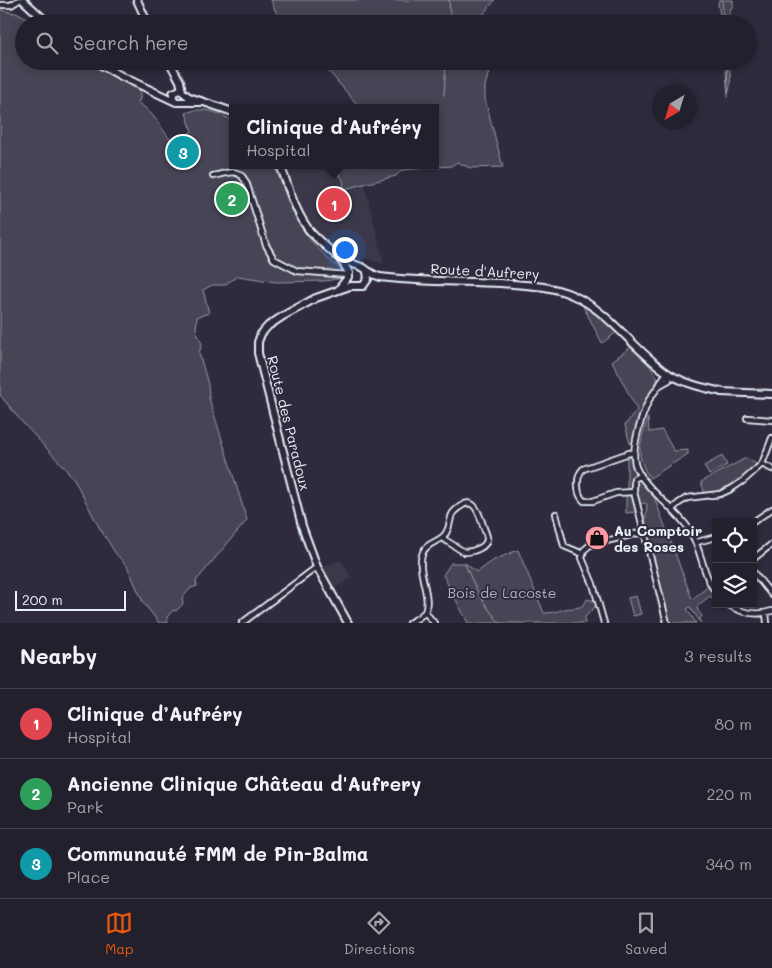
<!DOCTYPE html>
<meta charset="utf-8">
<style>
body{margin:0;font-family:Mali,sans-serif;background:#2f2d3a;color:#f1f3f6}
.controls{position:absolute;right:15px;bottom:15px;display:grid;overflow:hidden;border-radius:0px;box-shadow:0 2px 8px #0003}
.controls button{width:45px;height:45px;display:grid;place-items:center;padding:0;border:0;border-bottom:1px solid #403e4a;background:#23202e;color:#f1f3f6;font:25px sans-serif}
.compass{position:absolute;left:652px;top:85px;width:45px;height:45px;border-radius:50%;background:#23202e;box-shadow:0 2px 8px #0003;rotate:218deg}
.scale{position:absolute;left:15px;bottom:12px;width:111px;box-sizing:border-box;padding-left:5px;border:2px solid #e8f1f8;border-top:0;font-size:14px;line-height:18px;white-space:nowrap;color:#e8f1f8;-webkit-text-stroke:4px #2f2a3d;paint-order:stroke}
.you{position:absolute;left:344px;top:249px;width:18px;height:18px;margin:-12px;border:4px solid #fff;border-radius:50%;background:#1a73e8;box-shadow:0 0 0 8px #1a73e833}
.badge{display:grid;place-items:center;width:32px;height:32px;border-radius:50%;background:#ea580c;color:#fff;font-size:16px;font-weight:700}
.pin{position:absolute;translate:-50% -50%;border:2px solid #fff;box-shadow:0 1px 5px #0006}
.popup{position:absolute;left:229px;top:104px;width:210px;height:65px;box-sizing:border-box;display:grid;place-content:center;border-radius:0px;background:#23202e;filter:drop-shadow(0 1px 4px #0005);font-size:16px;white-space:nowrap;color:#a3a3aa}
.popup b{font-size:19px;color:#f1f3f6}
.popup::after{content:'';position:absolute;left:50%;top:100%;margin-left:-10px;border:10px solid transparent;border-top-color:#23202e}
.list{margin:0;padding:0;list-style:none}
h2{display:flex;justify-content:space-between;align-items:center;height:65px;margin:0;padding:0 20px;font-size:21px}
h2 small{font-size:16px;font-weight:400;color:#a3a3aa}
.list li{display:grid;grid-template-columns:32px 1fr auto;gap:15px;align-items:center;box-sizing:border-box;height:70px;padding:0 20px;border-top:1px solid #403e4a}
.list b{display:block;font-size:19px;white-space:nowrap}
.list p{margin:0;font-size:16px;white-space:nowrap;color:#a3a3aa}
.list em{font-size:16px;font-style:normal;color:#a3a3aa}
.icon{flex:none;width:28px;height:28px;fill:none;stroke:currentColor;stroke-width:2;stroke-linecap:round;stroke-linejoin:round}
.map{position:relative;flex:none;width:772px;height:623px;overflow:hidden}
.search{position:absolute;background:#23202e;box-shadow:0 2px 8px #0003;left:15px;right:15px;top:15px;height:55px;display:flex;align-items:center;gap:12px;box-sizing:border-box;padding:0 18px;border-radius:28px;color:#a3a3aa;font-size:19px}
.sheet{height:275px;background:#23202e}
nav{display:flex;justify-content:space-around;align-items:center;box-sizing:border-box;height:70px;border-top:1px solid #403e4a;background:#23202e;font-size:14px;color:#a3a3aa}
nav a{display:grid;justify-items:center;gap:2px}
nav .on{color:#ea580c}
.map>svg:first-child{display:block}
.built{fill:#3b3749}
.green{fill:#464455;stroke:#979aa6}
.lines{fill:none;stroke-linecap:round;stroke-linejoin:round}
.stream{stroke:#9c9fab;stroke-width:1}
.street-casing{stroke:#e8f1f8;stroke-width:8}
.secondary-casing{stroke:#e8f1f8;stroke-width:10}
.street{stroke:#2f2a3d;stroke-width:4.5}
.secondary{stroke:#2f2a3d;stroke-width:6}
.labels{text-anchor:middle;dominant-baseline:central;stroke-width:4;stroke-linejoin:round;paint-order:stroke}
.street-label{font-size:14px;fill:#e8f1f8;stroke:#2f2a3d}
.poi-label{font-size:14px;font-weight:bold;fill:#e8f1f8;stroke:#2f2a3d;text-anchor:start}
.park-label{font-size:14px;fill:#afb4bf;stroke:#2f2a3d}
</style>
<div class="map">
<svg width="772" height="623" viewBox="0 0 772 623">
<rect width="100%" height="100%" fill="#2f2a3d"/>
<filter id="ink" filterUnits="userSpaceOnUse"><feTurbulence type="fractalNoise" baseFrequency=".02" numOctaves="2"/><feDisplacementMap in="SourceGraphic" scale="10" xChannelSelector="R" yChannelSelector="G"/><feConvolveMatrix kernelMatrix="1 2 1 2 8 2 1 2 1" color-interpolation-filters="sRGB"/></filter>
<g filter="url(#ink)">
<path class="built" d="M283,165H360L384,264L362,258L361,260L353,262L322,238L305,218L295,198Z
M341,560L352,578L333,589L322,568Z"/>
<path class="green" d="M271,0H495L484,13V24H281Z
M719,0H733V6L730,10L731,24H722L718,4Z
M0,10L20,14L36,24H24V61H82L89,67L91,64L140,90V100L137,102C156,114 159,127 172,141L180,140L192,131L186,113C203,106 217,112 233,121V165H274C282,183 287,203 297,220C308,241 326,257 344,272V278L324,281L276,282L238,276L224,285H212L203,290L209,313L197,317L196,330L202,344L199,353L208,384L209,398L247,520L196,581L197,586L191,588L182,598L183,604L176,611L173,610L167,617L168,623H159L143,602L127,566L116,554L99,527L74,479L63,466L22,422L0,395Z
M320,61H492L485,86V99L503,167L470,168L457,162L451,166L402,170L396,176L344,189L343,179L339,175L340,171L344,168V165H435V108H360Z
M725,61H729C730,72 732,84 728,94Z
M582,304L602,317L617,332L602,343Z
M631,347L649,365L658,379C646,398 636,419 633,442L630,444L625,425L637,410L612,361Z
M648,418L649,432L662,430L674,451L688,450V454L650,478C634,455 640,443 648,418Z
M627,455L631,456L633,465L636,473L632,478L631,488L627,490Z
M722,456L727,465L709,475L704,466Z
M746,458L756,464C743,482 726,490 705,494L701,482Z
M638,479H640L653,494L692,599L708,587L714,596L712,598L710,596L697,606L698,611L702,616L699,620L701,623L690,607L687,609L696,623H670L645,525L647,504L643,503L639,506L635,483Z
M626,494L632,495L636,512L626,513Z
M518,550L544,613C553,613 557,611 565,609C574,607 583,610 587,599L595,601L596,606L585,617V623H468L443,575L451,563H465L477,572L494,560Z
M636,596L641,614L633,616L628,598Z"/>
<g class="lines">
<path class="stream" d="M449,0L451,24
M722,0L724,24
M727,61L728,97
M444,95L446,61
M465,564C474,586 484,606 500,623"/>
<g class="street-casing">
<path id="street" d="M0,5H11L19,0
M213,176C228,173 240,166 247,185L266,245L274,259L297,271L348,275
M660,385L669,380L670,374C663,375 663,379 660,384C657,390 652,394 649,400C642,415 631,448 635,464C641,486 675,508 689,529C702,549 702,575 716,592
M747,418L772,420
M762,464L772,469
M641,475L634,479V492L667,623
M634,492L616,493L593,501H584C576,494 576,476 583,469L629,453H634
M672,509L679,503L687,498L720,494L731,489L743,481L762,464L772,438
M556,514L564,546L583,554
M753,522L772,509
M697,542L716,537
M753,559L772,544
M753,572L772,595
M727,604C741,613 756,616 772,611
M766,613L767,623
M242,623L317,567
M409,623L418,618L425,612
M434,623L425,612C432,595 415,570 423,552C427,542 441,542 446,533C454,520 445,515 463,505C466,503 470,503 473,505C478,509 480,517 482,522C483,527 486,532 487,537C488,548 472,552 464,552L442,538
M604,623L593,584L582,558L584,550L590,545L643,532"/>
</g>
<g class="secondary-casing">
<path id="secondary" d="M23,0L49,24
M137,0L148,24
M94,61L123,77L176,102H203
M169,61L180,81L182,91
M173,100V93L180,90L189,97L233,112
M280,165C289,187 294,210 309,230C321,245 341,255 349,273
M335,255C344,261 352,264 362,267C368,270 370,274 380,277C420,282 461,281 501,283C525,285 550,285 572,295C611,312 634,351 669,374C686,384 704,388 723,392
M338,290L348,277
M721,392L772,394
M348,623L317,567L302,526L258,353V342L261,334L268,326L283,316L316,298L350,286H363L368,279L367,272"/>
</g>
<use href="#street" class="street"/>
<use href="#secondary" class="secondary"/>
</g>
</g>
<defs>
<g id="shop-disc" transform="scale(1.25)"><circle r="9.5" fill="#ff9aa2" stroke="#2f2a3d"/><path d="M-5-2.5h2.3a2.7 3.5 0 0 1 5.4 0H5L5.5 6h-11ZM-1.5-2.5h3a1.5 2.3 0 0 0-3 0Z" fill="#111"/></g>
</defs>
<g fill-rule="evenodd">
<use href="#shop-disc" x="597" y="538"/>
</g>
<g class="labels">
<g class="street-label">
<text transform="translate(485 271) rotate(3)">Route d'Aufrery</text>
<text transform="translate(289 423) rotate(76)">Route des Paradoux</text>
</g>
<g class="poi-label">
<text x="614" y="530">Au Comptoir<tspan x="614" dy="16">des Roses</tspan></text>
</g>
<g class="park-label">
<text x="502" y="592">Bois de Lacoste</text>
</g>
</g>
</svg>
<div class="controls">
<button><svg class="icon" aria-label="locate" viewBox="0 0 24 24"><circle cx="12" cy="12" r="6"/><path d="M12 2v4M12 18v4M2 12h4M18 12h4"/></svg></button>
<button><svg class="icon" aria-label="layers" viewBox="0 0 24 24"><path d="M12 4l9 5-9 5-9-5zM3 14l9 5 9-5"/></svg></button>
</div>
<svg class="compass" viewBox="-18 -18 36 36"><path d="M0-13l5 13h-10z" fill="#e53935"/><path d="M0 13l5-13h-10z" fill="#a3a3aa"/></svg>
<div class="scale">200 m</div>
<div class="you"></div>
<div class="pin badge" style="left:334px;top:204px;background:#e0444e">1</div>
<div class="popup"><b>Clinique d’Aufréry</b>Hospital</div>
<div class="pin badge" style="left:232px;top:199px;background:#2e9e5b">2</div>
<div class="pin badge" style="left:183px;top:152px;background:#0f9aa8">3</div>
<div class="search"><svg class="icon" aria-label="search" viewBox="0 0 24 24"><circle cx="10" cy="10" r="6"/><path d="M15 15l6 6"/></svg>Search here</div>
</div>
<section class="sheet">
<h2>Nearby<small>3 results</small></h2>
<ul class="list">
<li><span class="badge" style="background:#e0444e">1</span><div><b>Clinique d’Aufréry</b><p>Hospital</p></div><em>80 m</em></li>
<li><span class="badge" style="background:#2e9e5b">2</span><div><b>Ancienne Clinique Château d'Aufrery</b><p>Park</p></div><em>220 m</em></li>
<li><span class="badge" style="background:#0f9aa8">3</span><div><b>Communauté FMM de Pin-Balma</b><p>Place</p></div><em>340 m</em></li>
</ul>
</section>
<nav>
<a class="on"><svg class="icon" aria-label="map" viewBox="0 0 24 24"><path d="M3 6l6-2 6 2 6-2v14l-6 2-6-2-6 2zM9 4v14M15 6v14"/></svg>Map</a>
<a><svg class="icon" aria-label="directions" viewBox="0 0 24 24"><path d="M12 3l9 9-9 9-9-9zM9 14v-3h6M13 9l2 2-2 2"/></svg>Directions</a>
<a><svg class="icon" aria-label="saved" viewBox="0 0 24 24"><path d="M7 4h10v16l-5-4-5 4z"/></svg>Saved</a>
</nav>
